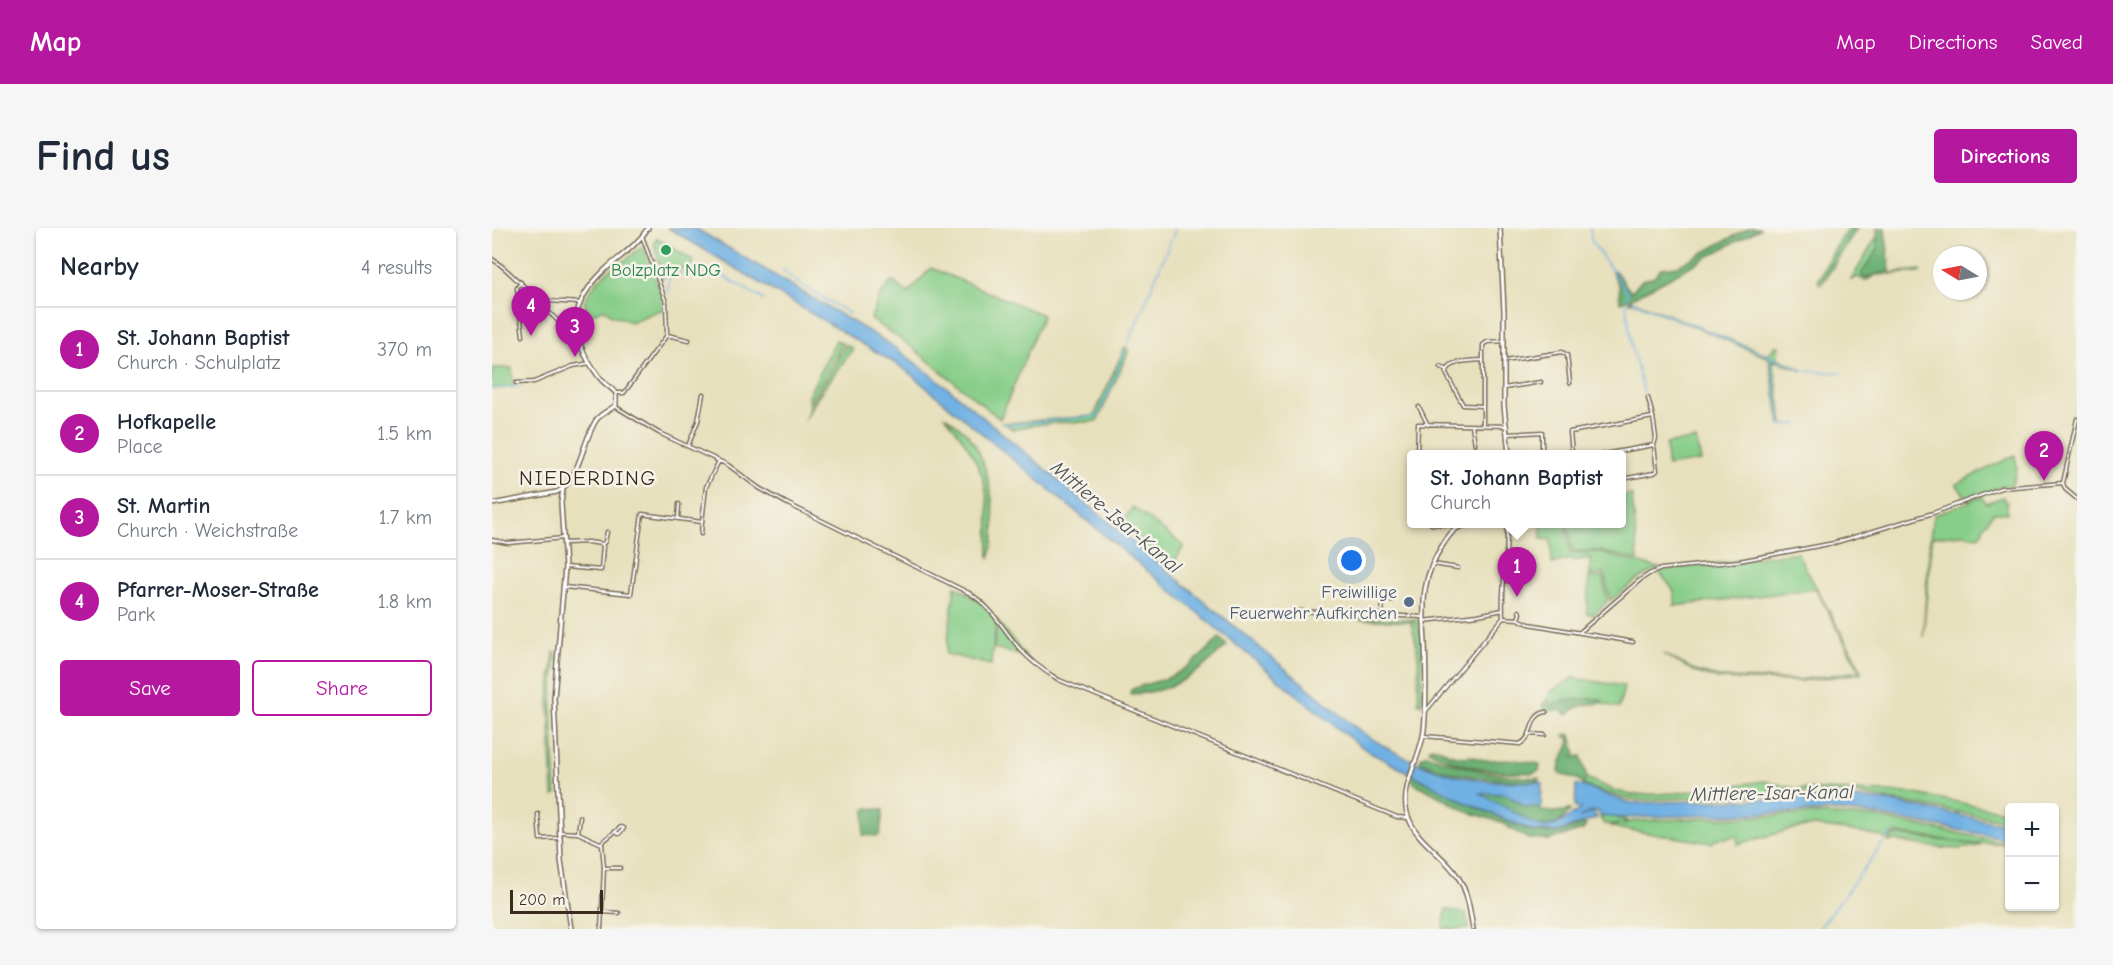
<!DOCTYPE html>
<meta charset="utf-8">
<style>
body{margin:0;font-family:"Comic Neue",sans-serif;background:#f6f6f7;color:#1f2937}
.controls{position:absolute;right:18px;bottom:18px;display:grid;overflow:hidden;border-radius:6px;box-shadow:0 2px 4px #0004}
.controls button{width:54px;height:54px;display:grid;place-items:center;padding:0;border:0;border-bottom:2px solid #e0e1e3;background:#fff;color:#1f2937;font:30px sans-serif}
.compass{position:absolute;left:1441px;top:18px;width:54px;height:54px;border-radius:50%;background:#fff;box-shadow:0 2px 4px #0004;rotate:280deg}
.scale{position:absolute;left:18px;bottom:15px;width:93px;box-sizing:border-box;padding-left:6px;border:3px solid #3b2a1e;border-top:0;font-size:16px;line-height:21px;white-space:nowrap;color:#3b2a1e;-webkit-text-stroke:4px #f7f3e8;paint-order:stroke}
.you{position:absolute;left:860px;top:333px;width:21px;height:21px;margin:-15px;border:4px solid #fff;border-radius:50%;background:#1a73e8;box-shadow:0 0 0 9px #1a73e833}
.badge{display:grid;place-items:center;width:39px;height:39px;border-radius:50%;background:#b5179e;color:#fff;font-size:20px;font-weight:700}
.pin{position:absolute;translate:-50% -50px;filter:drop-shadow(0 2px 3px #0008)}
.pin::after{content:'';position:absolute;top:32px;width:21px;height:18px;background:inherit;clip-path:polygon(0 0,100% 0,50% 100%)}
.popup{position:absolute;left:915px;top:222px;width:219px;height:78px;box-sizing:border-box;display:grid;place-content:center;border-radius:6px;background:#fff;filter:drop-shadow(0 2px 4px #0005);font-size:20px;white-space:nowrap;color:#747a83}
.popup b{font-size:22px;color:#1f2937}
.popup::after{content:'';position:absolute;left:50%;top:100%;margin-left:-12px;border:12px solid transparent;border-top-color:#fff}
.list{margin:0;padding:0;list-style:none}
h2{display:flex;justify-content:space-between;align-items:center;height:78px;margin:0;padding:0 24px;font-size:26px}
h2 small{font-size:20px;font-weight:400;color:#747a83}
.list li{display:grid;grid-template-columns:39px 1fr auto;gap:18px;align-items:center;box-sizing:border-box;height:84px;padding:0 24px;border-top:2px solid #e0e1e3}
.list b{display:block;font-size:22px;white-space:nowrap}
.list p{margin:0;font-size:20px;white-space:nowrap;color:#747a83}
.list em{font-size:20px;font-style:normal;color:#747a83}
.actions{display:flex;gap:12px;padding:18px 24px}
.actions a{flex:1;padding:14px 0;border:2px solid #b5179e;border-radius:6px;text-align:center;font-size:21px;color:#b5179e}
.actions .main{background:#b5179e;color:#fff}
.map{position:relative;flex:none;width:1585px;height:701px;overflow:hidden;border-radius:6px}
header{display:flex;align-items:center;gap:36px;box-sizing:border-box;height:84px;padding:0 30px;background:#b5179e;color:#fff}
header strong{font-size:28px}
nav{display:flex;gap:33px;margin-inline-start:auto;font-size:21px}
.intro{display:flex;align-items:center;justify-content:space-between;box-sizing:border-box;height:144px;padding:0 36px}
h1{margin:0;font-size:42px}
.button{padding:15px 27px;border-radius:6px;background:#b5179e;color:#fff;font-size:21px;font-weight:700}
main{display:flex;gap:36px;padding:0 36px}
aside{flex:1;background:#fff;border-radius:6px;box-shadow:0 2px 4px #0004}
.map>svg:first-child{display:block}
.green{fill:#87ce89;stroke:#617c54;stroke-width:1.5}
.forest{fill:#6db175;stroke:#546e4a;stroke-width:1.5}
.water{fill:#6fb1e4;stroke:#556e81;stroke-width:1.5}
.lines{fill:none;stroke-linecap:round;stroke-linejoin:round}
.stream{stroke:#6fb1e4;stroke-width:1.5}
.minor-casing{stroke:#776a56;stroke-width:5}
.tertiary-casing{stroke:#776a56;stroke-width:6}
.minor{stroke:#fff;stroke-width:2}
.tertiary{stroke:#fff;stroke-width:3}
.leisure-dot{fill:#2e9e5b;stroke:#f7f3e8;stroke-width:2}
.service-dot{fill:#5c6f8a;stroke:#f7f3e8;stroke-width:2}
.labels{text-anchor:middle;dominant-baseline:central;stroke-width:5;stroke-linejoin:round;paint-order:stroke}
.leisure-label{font-size:18px;fill:#27864d;stroke:#f7f3e8}
.service-label{font-size:18px;fill:#4e5e75;stroke:#f7f3e8;text-anchor:end}
.water-label{font-size:20px;font-style:italic;fill:#4b5259;stroke:#f7f3e8}
.quarter-label{font-size:21px;letter-spacing:1.5px;fill:#3b2a1e;stroke:#f7f3e8}
</style>
<header>
<strong>Map</strong>
<nav><a>Map</a><a>Directions</a><a>Saved</a></nav>
</header>
<div class="intro"><h1>Find us</h1><a class="button">Directions</a></div>
<main>
<aside>
<h2>Nearby<small>4 results</small></h2>
<ul class="list">
<li><span class="badge">1</span><div><b>St. Johann Baptist</b><p>Church · Schulplatz</p></div><em>370 m</em></li>
<li><span class="badge">2</span><div><b>Hofkapelle</b><p>Place</p></div><em>1.5 km</em></li>
<li><span class="badge">3</span><div><b>St. Martin</b><p>Church · Weichstraße</p></div><em>1.7 km</em></li>
<li><span class="badge">4</span><div><b>Pfarrer-Moser-Straße</b><p>Park</p></div><em>1.8 km</em></li>
</ul>
<div class="actions"><a class="main">Save</a><a>Share</a></div>
</aside>
<div class="map">
<svg width="1585" height="701" viewBox="0 0 1585 701">
<rect width="100%" height="100%" fill="#f7f3e8"/>
<filter id="ink" filterUnits="userSpaceOnUse"><feTurbulence type="fractalNoise" baseFrequency=".0167" numOctaves="2"/><feDisplacementMap in="SourceGraphic" scale="12" xChannelSelector="R" yChannelSelector="G"/><feConvolveMatrix kernelMatrix="1 2 1 2 8 2 1 2 1" color-interpolation-filters="sRGB"/></filter>
<filter id="wash" filterUnits="userSpaceOnUse"><feTurbulence type="fractalNoise" baseFrequency=".008" numOctaves="4" result="noise"/><feDisplacementMap in="SourceGraphic" scale="24" xChannelSelector="R" yChannelSelector="G"/><feGaussianBlur stdDeviation="1.35" result="paint"/><feColorMatrix in="noise" values="0 0 0 0 0 0 0 0 0 0 0 0 0 0 0 0 0 1.4 0 .05"/><feComposite in="paint" operator="in"/></filter>
<g filter="url(#wash)">
<rect width="100%" height="100%" fill="#e7e0bd"/>
<path class="green" d="M165,10L202,33L198,40L186,42L183,41L170,50L162,15Z
M1384,10L1386,21L1370,46L1372,50L1398,43L1399,45L1429,42V44L1384,47L1373,53L1366,49L1359,52Z
M151,18L170,67L171,81L139,94L120,87L112,81L96,88L92,73L105,53L124,36L129,35Z
M439,40L551,87L508,191L417,117L380,92L379,90L388,68L400,53L416,65Z
M1139,72L1274,126H1277L1283,118H1287L1285,130L1311,142V143L1281,132L1291,195L1288,196L1277,130L1143,74H1137Z
M344,112L351,116L317,175L316,168Z
M354,117L361,121L327,167L312,193L319,176Z
M633,119L637,122L606,192C598,196 591,193 583,194C570,194 531,197 522,202L513,195L602,188Z
M0,140H20L21,159L0,161Z
M452,187C460,193 470,200 477,208C498,235 509,299 497,331C496,311 498,290 495,269C491,237 472,211 452,187Z
M1204,211L1209,233L1175,238L1174,216Z
M1523,227L1525,240L1520,257L1510,258L1476,272L1464,256Z
M1140,267L1146,332L1108,323H1080L1076,296H1130V268Z
M1490,269L1494,275L1511,269L1513,274H1515V285H1501L1492,298L1489,307L1481,308L1471,306L1440,309L1431,409L1438,309L1442,287Z
M641,279L692,318L680,338L650,313L646,312L629,295Z
M1049,296H1074L1078,325L1108,324L1109,326V325L1167,340L1148,350L1118,373L1112,344L1111,346L1098,347V330L1079,333L1078,331L1060,336L1059,312L1049,311Z
M1299,325H1305L1307,328L1369,441V445L1308,453L1226,451L1205,445L1171,426L1206,444L1231,450L1307,452L1368,443L1324,361L1182,378C1188,365 1174,353 1166,343Z
M1097,349H1111L1115,372L1114,375L1101,387L1095,385Z
M463,358C479,367 494,376 504,392L499,437L454,426Z
M862,389L924,392L925,394L930,412V476L926,474C926,448 929,422 919,397L921,394L858,391Z
M506,393L534,429L502,420Z
M62,424L64,425L60,478L64,567L61,568L57,471Z
M1081,450L1132,458L1127,480L1110,475L1109,471L1074,472L1058,478L1056,472L1054,473L1059,463Z
M1095,550L1121,562L1140,567L1184,565L1272,553L1305,561L1419,565L1517,584V593L1365,566L1327,565L1146,572L1131,570L1091,557Z
M1324,586L1381,589L1517,615H1475L1403,605L1394,612L1390,609L1361,603L1322,598L1301,601L1246,616L1245,608L1224,611L1220,615L1129,601L1119,598L1128,596H1112L1108,590L1115,587L1135,593L1129,596L1143,593Z
M1403,607L1489,617C1461,626 1431,616 1402,613L1396,614Z
M954,681L974,686L977,701H951Z"/>
<path class="forest" d="M1257,0H1269L1138,71L1128,74L1127,58L1120,44L1123,43L1139,64L1150,52L1162,49L1169,40L1186,38Z
M1358,0H1365L1332,53L1328,56L1326,53L1348,10L1352,8Z
M1385,0H1393L1398,43L1372,50L1369,46L1386,21Z
M727,410L735,417C708,445 678,466 638,466L639,462C650,456 663,455 675,450C696,441 712,427 727,410Z
M1109,471L1110,475C1096,476 1085,476 1076,487L1068,482L1051,483V475L1057,472L1058,478L1074,472Z
M1075,506L1079,507L1084,526L1080,529L1089,528L1095,550L1091,557L1087,552L1067,545C1067,527 1076,527 1078,511L1072,508Z
M939,519L949,521L957,526L970,529L978,528L992,532H1024L1048,536L1047,543L1041,545C1006,545 968,540 937,522Z
M935,526C971,540 1009,549 1047,550V552C1036,556 1027,552 1015,552C984,550 956,546 928,534L929,529Z
M921,547L973,574L1040,604L1065,605L1093,596L1094,598L1091,602L1057,612L1036,611L1008,594L976,584L922,555L920,551Z
M986,565L1014,566L1034,579H1049V583L1063,584L1078,582C1067,597 1060,601 1042,596Z
M376,580L391,582L388,606L386,608L371,607L373,582Z"/>
<path class="water" d="M176,0H203L398,116L450,155L867,502C900,525 937,543 977,550C1001,555 1026,553 1050,554L1049,579H1034L1014,566L988,565C999,572 1011,577 1022,584C1046,599 1058,607 1081,585L1082,586L1088,581L1083,580L1084,557C1104,560 1121,572 1141,575L1347,569L1395,573L1517,597V611L1377,586L1347,583L1130,590L1108,588L1106,583L1099,584L1087,589L1102,584L1105,590L1065,604L1041,603L973,574L877,524L855,508L748,420L411,140Z"/>
<g class="lines">
<path class="stream" d="M1098,0L1100,14L1136,65L1135,70
M291,42L303,53L358,86
M175,67L177,51L182,46L223,43L272,72
M1140,73L1279,129L1289,195
M1134,75L1140,119L1152,165
M636,116L684,0
M1281,130L1310,142
M1313,143L1350,145
M0,161L31,158
M509,195L516,197L606,188L634,121
M1289,197L1306,196
M1394,612L1398,606
M1327,701L1391,615"/>
</g>
</g>
<g filter="url(#ink)">
<g class="lines">
<g class="minor-casing">
<path id="minor" d="M0,31C16,40 35,65 49,71C60,75 75,73 87,75
M29,54L25,60L31,108
M49,71V77L80,106L85,108
M175,107L197,112
M1013,133L1070,124L1075,127L1078,155
M948,139L954,141
M24,155L42,154L81,138L98,135
M1012,160L1049,154
M124,165H132L175,107L174,74L150,8
M1156,170L1161,189
M991,178L971,177L954,145C958,132 978,133 991,132
M124,179L167,205L236,237L267,260L294,275L477,365C500,379 510,400 527,420C538,433 552,443 567,452L905,589L917,590
M927,179L936,197
M1585,191L1571,255L1573,261L1585,271
M980,197L983,216
M991,197V117L995,114L1012,113
M1016,206L1050,204V226
M196,218L206,193L211,166
M968,224L969,226
M925,226L926,196L1015,198
M1080,226L1078,204L1161,189L1164,210L1162,217L1112,226
M1130,251L1162,245L1165,243L1162,217
M186,291L187,276
M939,296L958,297L964,301
M209,306L210,294
M0,312L16,315L72,310
M73,315L96,314L110,316L111,318L109,342L73,339
M110,316L113,314L115,304
M941,336L966,340
M72,359L139,366L150,286L210,294L214,259L227,233
M805,383L931,389
M890,387L891,372H900
M1011,390L1026,391L1028,385L1027,383
M1026,391L1037,396L1141,414
M931,393L986,387L1011,382
M1088,404L1148,352L1157,346L1169,341L1247,333L1342,315L1441,285L1509,260L1571,255
M933,484L1011,390C1009,358 1016,327 1015,296
M1037,506L1053,507
M932,508L1028,516C1043,509 1036,487 1054,484
M46,586L48,611L67,610
M67,604L86,605L110,616L112,640L109,701
M86,605L88,589
M109,615L129,599L132,600L127,606L123,604
M112,640H128
M111,684L127,685"/>
</g>
<g class="tertiary-casing">
<path id="tertiary" d="M1008,0L1012,83V178L1017,226
M71,261L69,275L73,339L62,470L69,632L79,701
M0,276L65,264C88,253 91,210 105,191C110,185 118,182 124,177V165C119,159 112,156 107,149C75,106 75,76 116,39C130,27 146,16 156,0
M981,701C978,683 976,664 966,649C951,625 923,614 915,585C908,557 929,530 932,502C935,474 934,444 933,415C931,375 928,351 952,315C956,309 961,301 968,299C980,294 995,299 1008,296"/>
</g>
<use href="#minor" class="minor"/>
<use href="#tertiary" class="tertiary"/>
</g>
</g>
<circle class="leisure-dot" cx="174" cy="22" r="6"/>
<circle class="service-dot" cx="917" cy="374" r="6"/>
<g class="labels">
<g class="leisure-label">
<text x="174" y="42">Bolzplatz NDG</text>
</g>
<g class="service-label">
<text x="905" y="364">Freiwillige<tspan x="905" dy="21">Feuerwehr Aufkirchen</tspan></text>
</g>
<g class="water-label">
<text transform="translate(624 289) rotate(40)">Mittlere-Isar-Kanal</text>
<text transform="translate(1280 565) rotate(-1)">Mittlere-Isar-Kanal</text>
</g>
<g class="quarter-label">
<text x="96" y="250">NIEDERDING</text>
</g>
</g>
</svg>
<div class="controls">
<button>+</button>
<button>−</button>
</div>
<svg class="compass" viewBox="-18 -18 36 36"><path d="M0-13l5 13h-10z" fill="#e53935"/><path d="M0 13l5-13h-10z" fill="#747a83"/></svg>
<div class="scale">200 m</div>
<div class="you"></div>
<div class="pin badge" style="left:1025px;top:369px">1</div>
<div class="popup"><b>St. Johann Baptist</b>Church</div>
<div class="pin badge" style="left:1552px;top:253px">2</div>
<div class="pin badge" style="left:83px;top:129px">3</div>
<div class="pin badge" style="left:39px;top:108px">4</div>
</div>
</main>
